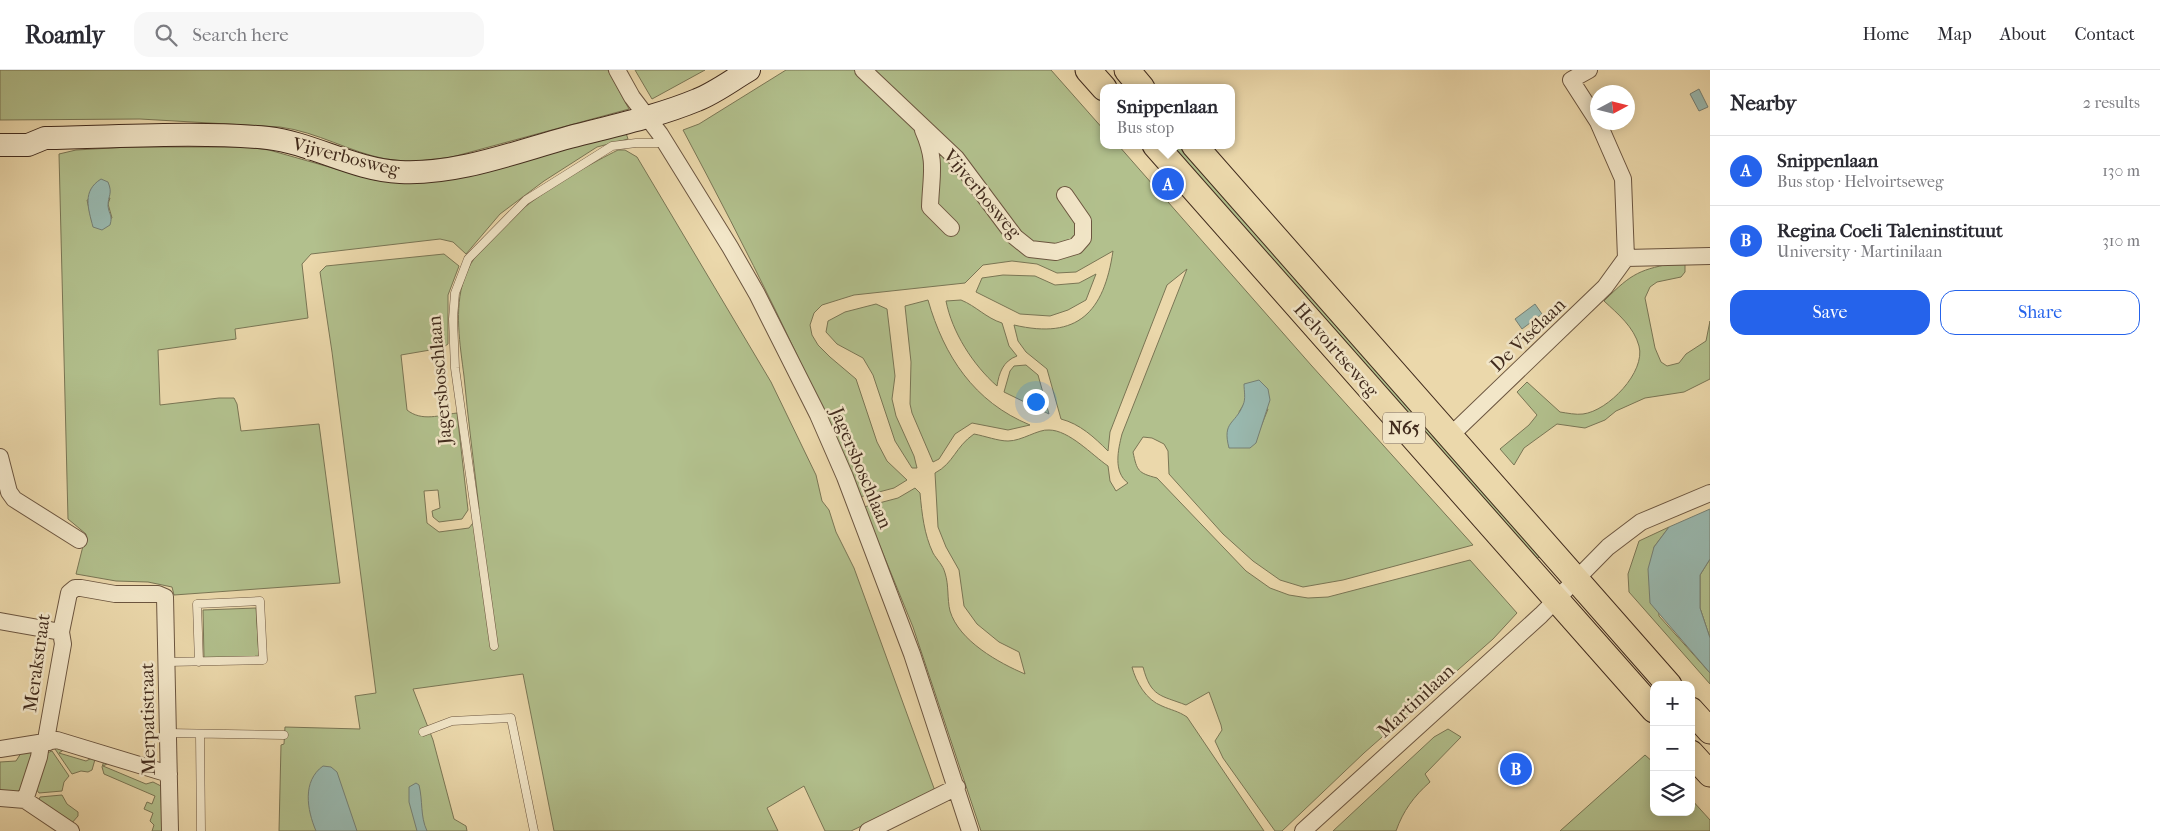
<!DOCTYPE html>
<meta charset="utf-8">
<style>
body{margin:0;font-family:"IM FELL French Canon",serif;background:#f7f7f7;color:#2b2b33}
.controls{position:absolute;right:15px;bottom:15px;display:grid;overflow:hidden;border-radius:10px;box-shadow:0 2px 12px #0003}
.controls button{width:45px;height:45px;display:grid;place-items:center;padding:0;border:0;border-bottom:1px solid #e1e1e2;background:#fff;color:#2b2b33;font:25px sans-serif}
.compass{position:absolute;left:1590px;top:15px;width:45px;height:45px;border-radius:50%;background:#fff;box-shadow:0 2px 12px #0003;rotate:83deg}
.you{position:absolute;left:1035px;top:331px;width:18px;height:18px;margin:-12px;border:4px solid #fff;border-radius:50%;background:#1a73e8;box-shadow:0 0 0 8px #1a73e833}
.badge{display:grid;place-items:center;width:32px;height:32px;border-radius:50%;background:#2563eb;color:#fff;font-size:16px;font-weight:700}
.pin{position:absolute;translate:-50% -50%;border:2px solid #fff;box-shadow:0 1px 5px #0006}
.popup{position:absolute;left:1100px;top:14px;width:135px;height:65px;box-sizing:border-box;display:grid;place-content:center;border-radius:10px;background:#fff;filter:drop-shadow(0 1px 4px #0005);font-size:16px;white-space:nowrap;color:#7c7c81}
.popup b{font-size:19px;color:#2b2b33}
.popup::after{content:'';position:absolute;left:50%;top:100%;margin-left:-10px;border:10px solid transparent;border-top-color:#fff}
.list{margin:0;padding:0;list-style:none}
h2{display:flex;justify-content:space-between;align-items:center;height:65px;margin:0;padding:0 20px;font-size:21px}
h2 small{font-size:16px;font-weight:400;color:#7c7c81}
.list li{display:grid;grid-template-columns:32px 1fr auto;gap:15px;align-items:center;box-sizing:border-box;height:70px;padding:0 20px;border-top:1px solid #e1e1e2}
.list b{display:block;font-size:19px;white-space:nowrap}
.list p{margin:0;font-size:16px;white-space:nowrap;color:#7c7c81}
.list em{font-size:16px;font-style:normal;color:#7c7c81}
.actions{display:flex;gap:10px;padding:15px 20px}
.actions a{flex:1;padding:11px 0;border:1px solid #2563eb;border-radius:15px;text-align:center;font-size:18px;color:#2563eb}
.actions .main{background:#2563eb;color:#fff}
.icon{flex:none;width:28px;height:28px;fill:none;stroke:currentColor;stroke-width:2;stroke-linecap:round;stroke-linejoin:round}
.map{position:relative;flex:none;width:1710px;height:761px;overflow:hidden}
header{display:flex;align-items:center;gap:30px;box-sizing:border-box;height:70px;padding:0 25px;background:#fff;border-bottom:1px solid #e1e1e2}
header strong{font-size:24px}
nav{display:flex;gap:28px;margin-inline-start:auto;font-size:18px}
.search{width:350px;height:45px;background:#f7f7f7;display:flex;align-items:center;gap:12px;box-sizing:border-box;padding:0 18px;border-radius:15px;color:#7c7c81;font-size:19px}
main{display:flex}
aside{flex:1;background:#fff}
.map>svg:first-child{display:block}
.green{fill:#b2c08d;stroke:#7a7655;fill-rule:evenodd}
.water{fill:#99b9b0;stroke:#768075}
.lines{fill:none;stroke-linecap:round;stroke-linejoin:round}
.lane-casing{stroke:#6c5640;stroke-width:9}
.street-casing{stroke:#6c5640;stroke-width:18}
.secondary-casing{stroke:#412b1d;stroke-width:24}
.primary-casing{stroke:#412b1d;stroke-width:27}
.lane{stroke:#f2e6c8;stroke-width:8}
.street{stroke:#f2e6c8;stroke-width:16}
.secondary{stroke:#f2e6c8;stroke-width:22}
.primary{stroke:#ebd8ab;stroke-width:25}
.labels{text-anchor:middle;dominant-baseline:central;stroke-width:5;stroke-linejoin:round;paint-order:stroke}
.shield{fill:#f2e6c8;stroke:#766350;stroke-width:1}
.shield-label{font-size:18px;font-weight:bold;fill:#412b1d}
.street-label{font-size:19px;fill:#412b1d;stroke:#f2e6c8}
</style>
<header>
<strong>Roamly</strong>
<div class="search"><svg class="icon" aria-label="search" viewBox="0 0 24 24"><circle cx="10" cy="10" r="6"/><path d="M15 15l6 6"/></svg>Search here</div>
<nav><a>Home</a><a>Map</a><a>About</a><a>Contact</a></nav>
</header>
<main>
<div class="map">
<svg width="1710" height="761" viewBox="0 0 1710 761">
<rect width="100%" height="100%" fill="#ebd8ab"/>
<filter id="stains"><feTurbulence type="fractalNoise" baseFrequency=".004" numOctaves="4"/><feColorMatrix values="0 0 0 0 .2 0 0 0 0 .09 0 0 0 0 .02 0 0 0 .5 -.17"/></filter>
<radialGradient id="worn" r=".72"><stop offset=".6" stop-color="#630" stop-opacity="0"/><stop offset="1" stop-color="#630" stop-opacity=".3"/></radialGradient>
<path class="green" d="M0,0H608L629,39L452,87C431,90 407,93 386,89C349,82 318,62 280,57L140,49L0,50Z
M635,0H705L652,29Z
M786,0H1051L1104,60V75H1118L1311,295L1473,475L1343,510L1303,517L1280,510L1253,491L1223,464L1169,404L1168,381L1164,374L1152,368L1143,367L1133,382C1137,401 1138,403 1157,408L1246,501L1270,518L1289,525L1308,528L1328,527L1470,490L1517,543L1493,569L1364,683L1282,761H1275L1223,688L1215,671L1222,660L1221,655L1209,622L1186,635C1160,625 1151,627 1143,597H1132C1136,612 1146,630 1162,636C1171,640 1178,641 1187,647L1264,761H981L913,557L864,437L898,428L915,418L920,423C922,444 924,464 933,483C937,490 943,495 945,503C949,515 947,529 950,541C959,571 999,593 1025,604L1019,582L999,572L977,554L964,536L959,500L946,477L938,457L935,403C954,393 955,377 974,364C985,366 998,371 1008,371C1022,371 1038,359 1049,360C1069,360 1092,385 1108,396L1110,411L1116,421L1128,413C1113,402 1118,380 1122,364L1187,199L1167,215L1110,362L1108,381C1094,367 1080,354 1061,349L1047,299L1026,282L1018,271L1014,255C1078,270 1104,242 1113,181L1076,202L1057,203L1037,194L1012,191L983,195L965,213L854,225L822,235L814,243L810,255L812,265L818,275L830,287L856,309L877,372L887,391L907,410L894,418L860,427C808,301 747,180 683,60L699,54ZM1244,334L1268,339L1256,369L1239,342Z
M626,63L628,69L597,77L544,111L500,144L466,184L453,172L440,169L311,184L302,194L308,248L235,259L236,269L158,280L160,335L219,328H234L237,334L241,361L319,354L340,513L174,525L172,517L148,512L116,511L76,504L86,464L68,449L59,84L76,80L130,77H246L269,80L375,110ZM110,128L108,134L112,148L92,152L87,130Z
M1165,75H1179L1543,483L1536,490Z
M618,80H625L637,87L771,312L816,405L822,431L829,440L836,462L854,498L935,721L851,761H825L804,716L767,738L778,761H554L523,604L413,619L433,670L454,749L466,756L467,761H279L281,675L284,674L285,657L360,659L355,626L376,623L332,282L320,202L326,196L444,184L459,196L448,225V274L442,278L401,285L407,340C422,352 440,345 457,343L468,440L462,449L439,452L433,447L432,441L440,438L438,420L424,421L427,453L439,462L469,458L477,448L479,438C474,394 468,350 464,306C460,275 454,239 464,209C482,155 570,104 618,80Z
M1679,192H1685V202L1681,207L1657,212L1650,217L1645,228L1655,278L1661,292L1667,296L1679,293L1686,284L1706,271L1710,251V309L1684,322L1645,328L1616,341L1605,350L1585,358L1557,354L1524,378L1514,395L1500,379L1529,355L1537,345L1517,322L1527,312L1560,342C1567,343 1576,345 1583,344C1608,341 1646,302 1639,276C1634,257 1618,244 1604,231C1633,202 1639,200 1679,192Z
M1096,204L1086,230L1068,240L1050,246L1020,244L976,222L982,208L1003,205L1035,206L1055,215L1079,213Z
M928,230C944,286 974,332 1030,355L1008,360L972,353L955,364L939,389L933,392L912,343L910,334L911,292L905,236Z
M961,230C976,236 986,248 1002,253L1009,276L1017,286C1003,291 999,303 997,316C973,295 952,262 946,231Z
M876,234L887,239L895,306L892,329L896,346L914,386L917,398H912L895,371L873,305L863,288L837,274L826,262L828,251L845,242Z
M1026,295L1038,305L1049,344L1004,322L1010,301L1014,296Z
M1669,457L1654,477L1659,546L1710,603V614L1629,522L1628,504L1639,471Z
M1710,489V568L1700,538V505Z
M256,538L259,587L204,588L203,540Z
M1448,659L1461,667L1425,704L1430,712C1414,726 1403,741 1396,761H1333L1434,667Z
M58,674L68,677L59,683L86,691L96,686L92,700L88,702L81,701L72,704L55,679Z
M23,680L32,682L23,722L0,723V692L16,691Z
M52,681L69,706L64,712L62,721L39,723L36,719L47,683Z
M1645,685L1654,693V742H1691V729L1710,750V761H1560Z
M105,688L113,691L103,696L146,714L153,712L161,716L162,761H152L154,755L150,751L153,743L144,739L147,732L152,734L155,726L104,704L102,697Z
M62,725L67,734L78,742V746L71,754L38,732L40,727Z"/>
<path class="water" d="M1699,19L1708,37L1699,41L1690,24Z
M101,109L108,112C113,124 108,125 108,136C109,145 113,145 110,155L102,160L93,157C88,138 82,121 101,109Z
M1535,234L1542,244L1522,259L1515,249Z
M1259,310L1268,319L1270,330L1256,373L1250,378H1229C1222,351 1235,355 1243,335C1246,329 1244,321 1244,314Z
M1710,439V489L1700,505V538L1710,568V603L1650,533L1648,499L1654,477L1669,457Z
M323,696L331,697L337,702L357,761H316C307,740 302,711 323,696Z
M416,713L419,715C423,731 420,746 427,761H417L409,732V717Z"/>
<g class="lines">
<g class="lane-casing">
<path id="lane" d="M494,576L455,298L453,249L455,223L468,189L526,130L612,76L636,73H666
M167,592L263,590L260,531L197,534L199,592
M423,662L452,651L511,648L534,761
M168,663L284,665
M200,664L201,761"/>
</g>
<g class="street-casing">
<path id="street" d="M617,0L632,27L660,64L730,177L757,224L818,345L845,407L912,584L970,761
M863,0L956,88L1015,167L1030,179L1056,182L1076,176L1083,168V151L1065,125
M1589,0L1571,10L1598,52
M1598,52L1623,109L1626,188L1710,186
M923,60C937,92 931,104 930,137L951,158
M1451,365L1605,217L1626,188
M0,387L9,422L14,429L79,470
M0,551L61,562
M49,672L47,664L63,574L61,562L69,523L75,518H81L115,524H158L165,527L170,761
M0,679L57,670L169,704
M0,728L25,730L71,761
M25,730L39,687L41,674
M868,761L957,717
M1303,761L1541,545L1608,477L1641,452L1710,423"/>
</g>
<g class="secondary-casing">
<path id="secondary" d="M0,75H28L45,68C118,67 196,61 268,68C312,73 354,100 400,102C457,105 515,82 570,67C612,56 656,47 697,30C715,23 732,10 749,0"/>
</g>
<g class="primary-casing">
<path id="primary" d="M1088,0L1104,18
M1127,0L1142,18
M1155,75L1654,640
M1194,75L1669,615
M1691,640L1710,661
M1691,683L1710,704"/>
</g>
<use href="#lane" class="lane"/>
<use href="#street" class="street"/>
<use href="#secondary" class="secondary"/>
<use href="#primary" class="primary"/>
</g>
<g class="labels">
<rect class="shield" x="1383" y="342.5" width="42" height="31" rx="4"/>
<g class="shield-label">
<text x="1404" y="358">N65</text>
</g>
<g class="street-label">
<text transform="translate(346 87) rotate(14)">Vijverbosweg</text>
<text transform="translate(982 124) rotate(50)">Vijverbosweg</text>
<text transform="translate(1528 265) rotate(-44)">De Visélaan</text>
<text transform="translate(1336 280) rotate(49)">Helvoirtseweg</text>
<text transform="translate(440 310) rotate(-95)">Jagersboschlaan</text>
<text transform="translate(861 398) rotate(67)">Jagersboschlaan</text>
<text transform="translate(37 593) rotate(-82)">Merakstraat</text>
<text transform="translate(1416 631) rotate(-43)">Martinilaan</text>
<text transform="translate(148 649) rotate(-91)">Merpatistraat</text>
</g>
</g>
<rect width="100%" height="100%" filter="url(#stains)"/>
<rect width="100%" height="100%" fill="url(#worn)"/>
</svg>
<div class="controls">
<button>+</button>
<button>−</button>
<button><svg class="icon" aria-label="layers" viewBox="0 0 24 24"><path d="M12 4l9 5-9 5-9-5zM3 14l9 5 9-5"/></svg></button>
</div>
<svg class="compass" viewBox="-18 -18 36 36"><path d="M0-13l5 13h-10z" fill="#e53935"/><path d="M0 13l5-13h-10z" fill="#7c7c81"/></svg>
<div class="you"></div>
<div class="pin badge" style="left:1168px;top:114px">A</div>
<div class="popup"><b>Snippenlaan</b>Bus stop</div>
<div class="pin badge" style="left:1516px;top:699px">B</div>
</div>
<aside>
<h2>Nearby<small>2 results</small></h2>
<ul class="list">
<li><span class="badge">A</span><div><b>Snippenlaan</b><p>Bus stop · Helvoirtseweg</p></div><em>130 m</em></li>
<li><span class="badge">B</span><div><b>Regina Coeli Taleninstituut</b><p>University · Martinilaan</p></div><em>310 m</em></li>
</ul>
<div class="actions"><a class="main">Save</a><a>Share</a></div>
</aside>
</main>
